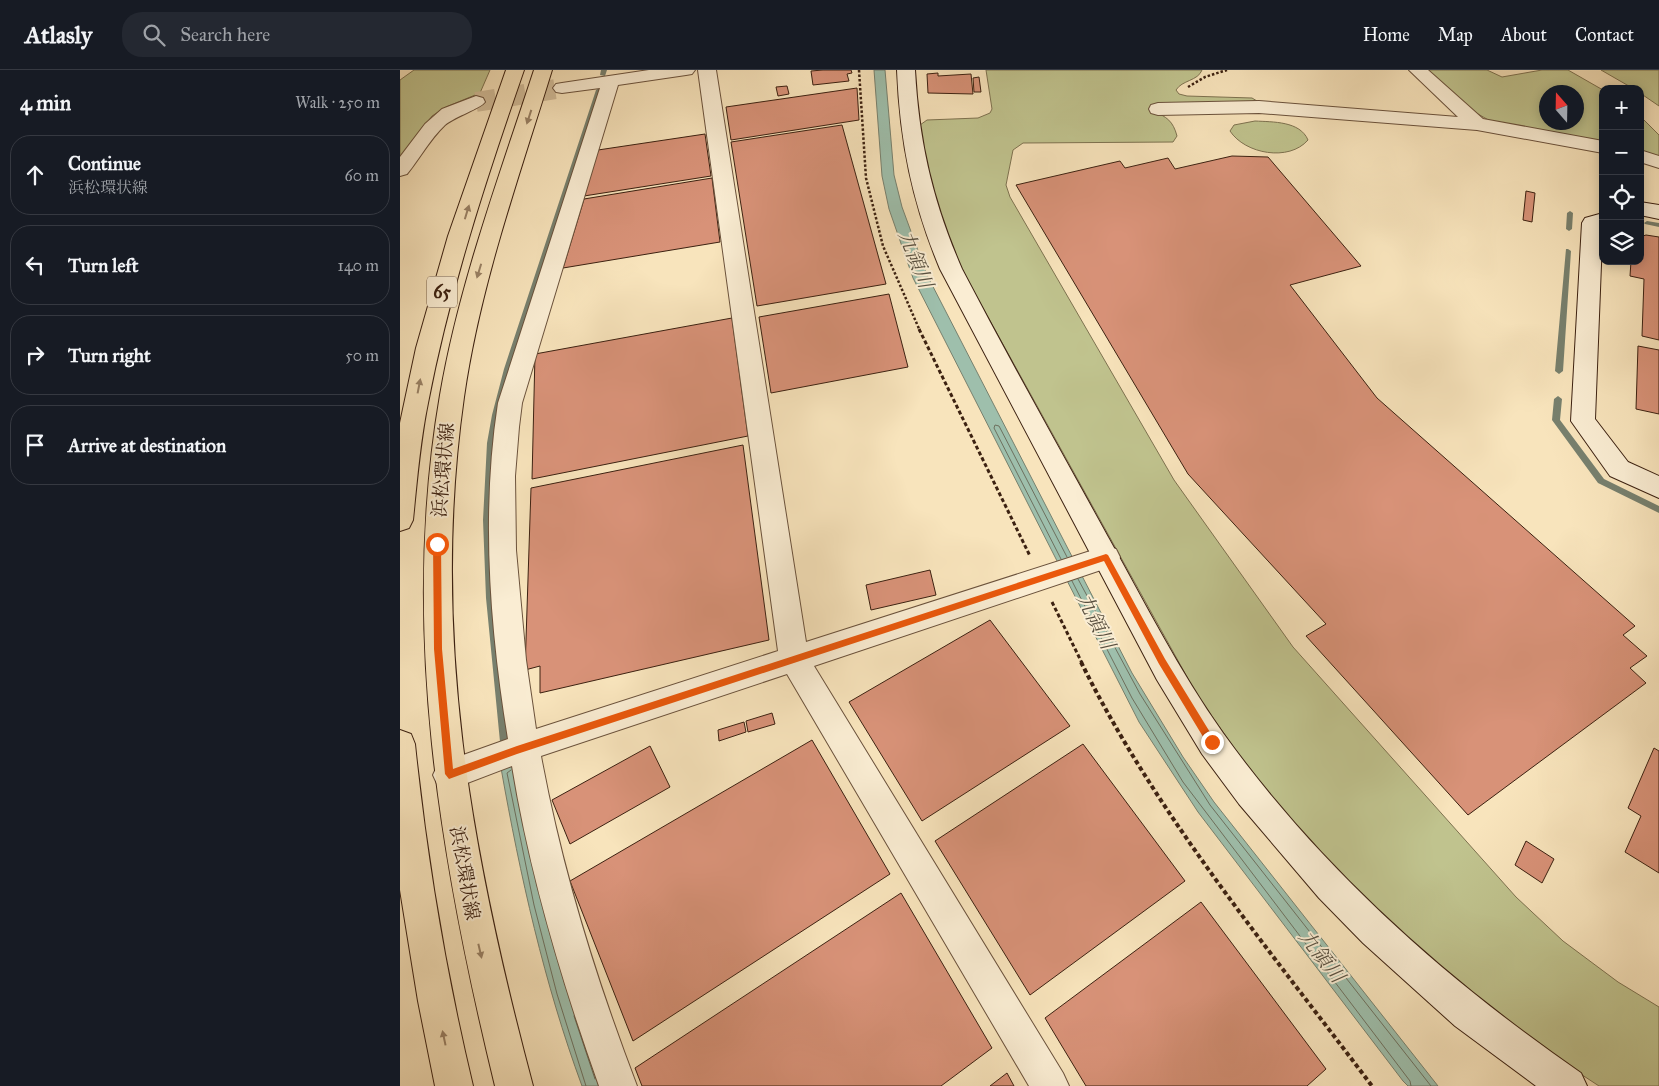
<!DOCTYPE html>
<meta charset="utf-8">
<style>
body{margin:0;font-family:"IM FELL Great Primer","Noto Serif JP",serif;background:#242831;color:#f1f3f6}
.controls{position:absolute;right:15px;top:15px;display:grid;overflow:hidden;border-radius:10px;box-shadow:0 2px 12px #0003}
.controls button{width:45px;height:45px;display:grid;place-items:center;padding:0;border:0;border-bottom:1px solid #363941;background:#171b24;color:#f1f3f6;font:25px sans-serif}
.compass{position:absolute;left:1139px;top:15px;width:45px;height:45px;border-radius:50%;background:#171b24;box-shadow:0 2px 12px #0003;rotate:340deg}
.stop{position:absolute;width:15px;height:15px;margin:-11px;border:4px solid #ea580c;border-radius:50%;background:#fff}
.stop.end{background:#ea580c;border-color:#fff;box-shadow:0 1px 5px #0008}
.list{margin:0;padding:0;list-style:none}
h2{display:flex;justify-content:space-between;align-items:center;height:65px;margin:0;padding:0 20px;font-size:21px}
h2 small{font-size:16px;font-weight:400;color:#9ea1a6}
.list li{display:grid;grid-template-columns:32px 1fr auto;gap:15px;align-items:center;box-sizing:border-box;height:80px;margin:0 10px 10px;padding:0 10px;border:1px solid #363941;border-radius:20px}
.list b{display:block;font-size:19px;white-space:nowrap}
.list p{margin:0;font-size:16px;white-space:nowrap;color:#9ea1a6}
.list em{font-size:16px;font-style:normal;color:#9ea1a6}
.icon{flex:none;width:28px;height:28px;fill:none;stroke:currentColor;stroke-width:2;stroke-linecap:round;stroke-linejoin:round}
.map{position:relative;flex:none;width:1259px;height:1016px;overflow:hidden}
header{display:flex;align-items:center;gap:30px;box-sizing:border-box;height:70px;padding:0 25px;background:#171b24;border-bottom:1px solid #363941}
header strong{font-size:24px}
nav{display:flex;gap:28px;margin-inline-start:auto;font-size:18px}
.search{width:350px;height:45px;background:#242831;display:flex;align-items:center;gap:12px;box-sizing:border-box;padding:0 18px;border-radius:20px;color:#9ea1a6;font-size:19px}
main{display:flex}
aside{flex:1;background:#171b24}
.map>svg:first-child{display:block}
.green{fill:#c0c38e;stroke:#7e7250;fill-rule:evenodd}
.water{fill:#9ebfac;stroke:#77806e}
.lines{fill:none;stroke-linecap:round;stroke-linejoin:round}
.shore{stroke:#6d705e;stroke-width:1}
.stream{fill:#77806e;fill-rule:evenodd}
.building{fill:#d89278;stroke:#3c2111}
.street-tunnel{stroke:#d2bd9a;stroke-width:20;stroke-dasharray:20 10;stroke-linecap:butt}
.street-casing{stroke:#6b523c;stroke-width:2}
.secondary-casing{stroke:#3c2111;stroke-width:2}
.primary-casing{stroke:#3c2111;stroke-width:2}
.path-far2{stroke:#3c2111;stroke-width:2.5;stroke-dasharray:2.5 2;stroke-linecap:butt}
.path-far1{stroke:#3c2111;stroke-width:3;stroke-dasharray:4 2.5;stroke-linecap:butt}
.path{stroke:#3c2111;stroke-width:4;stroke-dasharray:4.5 3;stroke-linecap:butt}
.street{fill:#faedd3;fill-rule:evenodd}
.secondary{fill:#faedd3;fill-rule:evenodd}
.primary{fill:#f8e4bc;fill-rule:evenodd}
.oneway{fill:#9a8266}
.route{fill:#ea580c}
.labels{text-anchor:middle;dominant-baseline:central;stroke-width:4;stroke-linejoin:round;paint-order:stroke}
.shield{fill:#faedd3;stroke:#755e4b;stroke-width:1}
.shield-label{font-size:18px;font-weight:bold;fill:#3c2111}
.street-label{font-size:19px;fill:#3c2111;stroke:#faedd3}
.water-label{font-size:20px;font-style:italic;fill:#595040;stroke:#faedd3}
</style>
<header>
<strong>Atlasly</strong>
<div class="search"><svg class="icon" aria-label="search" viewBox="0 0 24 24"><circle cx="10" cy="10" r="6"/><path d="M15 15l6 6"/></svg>Search here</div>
<nav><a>Home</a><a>Map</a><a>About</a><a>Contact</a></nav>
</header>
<main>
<aside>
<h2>4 min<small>Walk · 250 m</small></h2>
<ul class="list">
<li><svg class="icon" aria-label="ahead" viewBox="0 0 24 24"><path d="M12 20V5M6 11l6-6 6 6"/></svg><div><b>Continue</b><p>浜松環状線</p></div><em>60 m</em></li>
<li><svg class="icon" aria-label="left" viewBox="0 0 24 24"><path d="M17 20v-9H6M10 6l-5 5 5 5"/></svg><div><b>Turn left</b></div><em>140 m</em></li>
<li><svg class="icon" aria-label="right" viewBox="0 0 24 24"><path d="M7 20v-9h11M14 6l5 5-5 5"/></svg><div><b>Turn right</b></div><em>50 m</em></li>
<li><svg class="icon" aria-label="arrive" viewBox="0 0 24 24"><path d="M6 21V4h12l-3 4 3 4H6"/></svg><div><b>Arrive at destination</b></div></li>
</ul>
</aside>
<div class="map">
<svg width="1259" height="1016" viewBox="0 0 1259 1016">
<rect width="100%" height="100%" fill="#f8e4bc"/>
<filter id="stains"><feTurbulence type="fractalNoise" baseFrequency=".004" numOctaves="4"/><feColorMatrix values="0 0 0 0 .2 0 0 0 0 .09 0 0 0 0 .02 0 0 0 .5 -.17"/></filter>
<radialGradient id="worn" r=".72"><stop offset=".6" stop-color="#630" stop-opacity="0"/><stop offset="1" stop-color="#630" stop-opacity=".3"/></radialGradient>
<path class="green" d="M14,0H90L80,23L46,37L32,46L0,88V10Z
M586,0H802C798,11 782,10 776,20L779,24L787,26L852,28L857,31L753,41C767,47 773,51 777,66L773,72L623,73L613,80L606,115L610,127L774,410L893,577L1116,827L1163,871L1218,912L1259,937V1016H1199L1170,997L1114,956L1012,873L925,789L854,706L797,625L579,231L561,197L534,131L519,60L520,55L527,50L578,48L590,43L592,39Z
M1027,0H1087L1102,7L1142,0H1168L1203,20V73L1092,52L1071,40ZM1146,22H1176V52H1146Z
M1201,0H1259V36L1240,23V19H1234Z
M1240,46L1259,65V87L1240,81Z
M855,51C873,52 900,51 908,70C889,92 845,84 830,61L834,55Z"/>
<path class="water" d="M474,0H485L494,105L502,137L527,205L732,603L783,687L814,732L1038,1016H1008L1003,1011L798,742L739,652L513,208L489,139L482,106Z
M116,692L203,1016H182C144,913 120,805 101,698Z"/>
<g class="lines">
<path class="shore" d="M661,489L594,358L595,355L599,356L667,487
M678,509L740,624L810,735L1031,1016
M672,511L732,628L783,712L1010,1011L1011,1016
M111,700L107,703L134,835L157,924L186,1016
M174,946L195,1009"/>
<path class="stream" d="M201,0H207L205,6L200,5Z
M199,18L202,20L112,299L96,364L92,412L93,489L98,567L111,682L109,685L106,687L103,685L101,682L86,528L83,450L87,373L92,345L104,299L196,20Z
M1170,141L1173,143L1172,159L1169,161L1166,159L1167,143Z
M1247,151L1259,153V157L1245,154L1244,153Z
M1166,179H1168L1171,181L1163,301L1159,304L1155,301Z
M1158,326L1162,329L1160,350L1204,409L1259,436V443L1198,413L1152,350L1154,329Z"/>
</g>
<path class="building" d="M423,0H451L452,3L447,4L449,11L413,15L411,1Z
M538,3V6L571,4L573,24L528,23L527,4Z
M579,7L581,22H574L573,8Z
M387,16L389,24L378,26L376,17Z
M457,18L459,50L331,70L326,37Z
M442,55L486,214L357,236L331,72Z
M305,64L311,106L184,126L198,80Z
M832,86L868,87L961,196L890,215L977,328L1235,556L1223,565L1247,586L1230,598L1246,613L1068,745L906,566L926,554L788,404L616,115L720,91L725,98L768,88L775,99Z
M312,108L320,172L163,198L184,129Z
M1126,121L1135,123L1132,152L1123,150Z
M1246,165L1259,167V270L1242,266L1244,209L1230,206L1231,191H1240V167Z
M489,224L508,297L371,323L359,247Z
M332,248L348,366L132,409L135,284Z
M1238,276L1259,280V344L1236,339Z
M343,375L369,570L140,623V596L125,600L131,418Z
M530,500L536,525L471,540L466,515Z
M590,550L670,656L522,751L449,632Z
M372,643L375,654L348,662L346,651Z
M344,652L346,662L319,671L318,660Z
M412,670L490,804L233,971L170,811Z
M683,674L785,811L630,925L535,771Z
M250,676L270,717L170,774L152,730Z
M1254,678L1259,681V803L1225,782L1241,746L1228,738Z
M1126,771L1154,789L1142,813L1115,795Z
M501,823L592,978L541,1016H242L235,998Z
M801,832L926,999L907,1016H686L645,948Z
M607,1003L614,1016H590Z"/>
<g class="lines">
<path class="street-tunnel" d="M76,32L162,18"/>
<g class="street-casing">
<path id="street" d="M249,0H295L292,4L286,5L218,15L122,333L119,357L115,406L116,480L126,590L136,659L378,581L298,0H316L406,572L706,476L716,479L720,487L716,495L414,596L663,1003L669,1016H629L387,604L141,686C162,800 196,909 237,1016H199C162,912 130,806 112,696L49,720L38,716L33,705L38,694L108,669C90,559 81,444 98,333L200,18L162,23L156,22L153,18L156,14L162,13Z
M1009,0H1028L1083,49L1203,71V83L1077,60L859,43L758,45L751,43L749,39L751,35L758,33L859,31L1058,47Z
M76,26L83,28L85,32C80,39 56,46 45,55C30,69 20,88 7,104L0,106V87L25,54L42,39Z
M1240,80L1259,86V98L1240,92Z"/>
</g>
<g class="secondary-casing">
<path id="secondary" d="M497,0H515C519,73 533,132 562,199C609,289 659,378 708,467C745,533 779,601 823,663C920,798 1045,909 1181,1003L1187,1016H1136L1055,956L963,873L919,828L839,734L802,684L757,610L540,199C512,132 500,72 497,0Z
M1240,132L1259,135V149L1240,145Z
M1203,143L1195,349L1228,392L1259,406V428L1210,406L1171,351L1182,153L1185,148Z"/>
</g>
<g class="primary-casing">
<path id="primary" d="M106,0H124C86,109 50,219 28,333C20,372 17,411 13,450L9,458L0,461V353L16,278L48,166Z
M134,0H152C119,107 80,215 64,327C30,564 72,787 133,1016H95C40,790 0,557 40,325C59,214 99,107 134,0Z
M0,660L11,664L15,674C27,790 46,903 73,1016H35L18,931L0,820Z"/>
</g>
<path class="path-far2" d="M459,0L466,108L483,176L520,261
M788,17L805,7L827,0"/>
<path class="path-far1" d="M519,259L630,486
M652,532L682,593"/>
<path class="path" d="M681,592C757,746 869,879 972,1016"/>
<use href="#street" class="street"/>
<use href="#secondary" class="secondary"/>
<use href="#primary" class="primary"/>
</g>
<defs><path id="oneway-solid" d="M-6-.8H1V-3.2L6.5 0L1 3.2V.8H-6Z" transform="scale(1.25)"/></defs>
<g class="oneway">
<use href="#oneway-solid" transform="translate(129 47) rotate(108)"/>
<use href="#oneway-solid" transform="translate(67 142) rotate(-73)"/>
<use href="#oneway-solid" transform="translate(79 201) rotate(107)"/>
<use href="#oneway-solid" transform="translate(19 316) rotate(-79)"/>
<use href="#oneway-solid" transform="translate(80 881) rotate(77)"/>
<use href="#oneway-solid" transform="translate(44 968) rotate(-102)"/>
</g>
<path class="route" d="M37,471L41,474L42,579L53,699L117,676L706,484L708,485L765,589L816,672L815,675H808L759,594L704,491L117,684L49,709L45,704L34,579L33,474Z"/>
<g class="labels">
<rect class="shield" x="27" y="206.5" width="30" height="31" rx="4"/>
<g class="shield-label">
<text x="42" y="222">65</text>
</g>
<g class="street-label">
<text transform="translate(43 400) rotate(-85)">浜松環状線</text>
<text transform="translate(65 803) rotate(80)">浜松環状線</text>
</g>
<g class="water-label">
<text transform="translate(516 189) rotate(68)">九領川</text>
<text transform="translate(696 551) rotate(63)">九領川</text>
<text transform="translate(922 886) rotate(52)">九領川</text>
</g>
</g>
<rect width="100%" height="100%" filter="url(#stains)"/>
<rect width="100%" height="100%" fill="url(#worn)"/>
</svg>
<div class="controls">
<button>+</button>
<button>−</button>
<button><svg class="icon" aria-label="locate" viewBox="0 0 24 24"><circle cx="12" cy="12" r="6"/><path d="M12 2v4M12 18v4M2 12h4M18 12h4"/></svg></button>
<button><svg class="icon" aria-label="layers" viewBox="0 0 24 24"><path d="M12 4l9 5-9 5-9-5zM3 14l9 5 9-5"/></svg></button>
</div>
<svg class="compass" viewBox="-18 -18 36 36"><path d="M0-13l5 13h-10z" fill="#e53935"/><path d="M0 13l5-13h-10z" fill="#9ea1a6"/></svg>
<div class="stop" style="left:37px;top:474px"></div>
<div class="stop end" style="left:812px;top:672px"></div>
</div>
</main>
